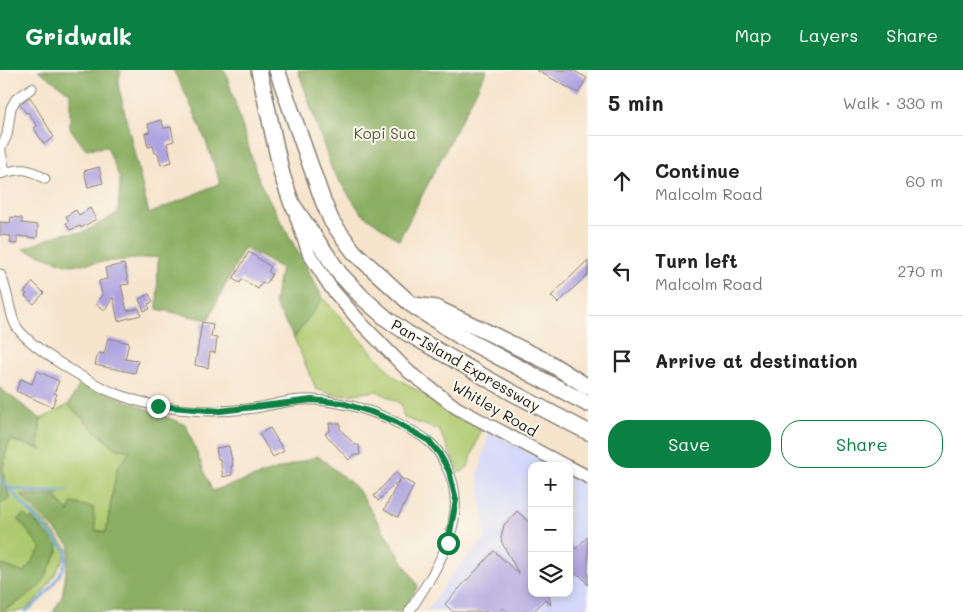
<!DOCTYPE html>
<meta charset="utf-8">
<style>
body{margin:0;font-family:Mali,sans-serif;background:#f6f6f6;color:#222}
.controls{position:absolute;right:15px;bottom:15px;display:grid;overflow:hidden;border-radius:10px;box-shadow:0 2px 8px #0003}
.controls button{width:45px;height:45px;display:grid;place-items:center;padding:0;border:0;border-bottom:1px solid #e0e0e0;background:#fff;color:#222;font:25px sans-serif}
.stop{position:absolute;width:15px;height:15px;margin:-11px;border:4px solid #0b8043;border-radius:50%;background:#fff}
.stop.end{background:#0b8043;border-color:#fff;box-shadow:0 1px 5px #0008}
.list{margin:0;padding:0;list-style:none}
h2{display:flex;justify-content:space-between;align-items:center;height:65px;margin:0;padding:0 20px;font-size:21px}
h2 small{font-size:16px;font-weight:400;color:#767676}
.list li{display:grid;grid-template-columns:32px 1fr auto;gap:15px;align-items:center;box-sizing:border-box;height:90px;padding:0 20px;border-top:1px solid #e0e0e0}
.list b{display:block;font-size:19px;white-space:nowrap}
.list p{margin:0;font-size:16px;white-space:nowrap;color:#767676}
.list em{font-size:16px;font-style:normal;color:#767676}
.actions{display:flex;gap:10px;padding:15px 20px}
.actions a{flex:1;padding:11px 0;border:1px solid #0b8043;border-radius:20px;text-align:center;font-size:18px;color:#0b8043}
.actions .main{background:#0b8043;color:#fff}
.icon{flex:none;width:28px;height:28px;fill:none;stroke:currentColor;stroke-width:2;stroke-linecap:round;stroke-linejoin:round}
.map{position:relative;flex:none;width:588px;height:542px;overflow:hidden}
header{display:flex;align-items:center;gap:30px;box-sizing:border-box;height:70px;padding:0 25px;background:#0b8043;color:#fff}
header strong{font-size:24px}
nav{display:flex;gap:28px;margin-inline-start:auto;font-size:18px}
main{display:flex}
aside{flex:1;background:#fff}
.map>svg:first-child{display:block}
.built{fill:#d4d8f9}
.green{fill:#aeca70;stroke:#657346}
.forest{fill:#8aae62;stroke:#53653f}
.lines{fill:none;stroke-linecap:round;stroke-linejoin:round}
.stream{stroke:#70a6de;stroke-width:2.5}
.building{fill:#ada3e0}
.minor-casing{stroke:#898074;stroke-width:11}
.primary-casing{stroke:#898074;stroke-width:15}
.motorway-casing{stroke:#898074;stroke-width:18}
.minor{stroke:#fff;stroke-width:9}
.primary{stroke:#fff;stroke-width:12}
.motorway{stroke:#fff;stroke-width:15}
.route{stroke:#0b8043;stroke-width:6}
.labels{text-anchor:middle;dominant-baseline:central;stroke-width:4;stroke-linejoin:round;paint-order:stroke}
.park-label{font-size:15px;fill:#4f5939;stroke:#fbf7ec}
.street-label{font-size:15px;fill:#1c1c1c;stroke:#fbf7ec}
</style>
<header>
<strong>Gridwalk</strong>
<nav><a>Map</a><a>Layers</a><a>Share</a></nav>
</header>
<main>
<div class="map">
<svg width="588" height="542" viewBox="0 0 588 542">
<rect width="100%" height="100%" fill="#fbf7ec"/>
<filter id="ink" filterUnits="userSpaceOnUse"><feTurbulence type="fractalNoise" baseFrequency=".02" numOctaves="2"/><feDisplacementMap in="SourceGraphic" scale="10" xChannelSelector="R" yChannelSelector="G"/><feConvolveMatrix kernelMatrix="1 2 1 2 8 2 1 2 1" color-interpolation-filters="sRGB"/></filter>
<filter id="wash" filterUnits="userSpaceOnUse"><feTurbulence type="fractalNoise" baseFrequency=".0096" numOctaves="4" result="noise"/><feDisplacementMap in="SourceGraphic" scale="20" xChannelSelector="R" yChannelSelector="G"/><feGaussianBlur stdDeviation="1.12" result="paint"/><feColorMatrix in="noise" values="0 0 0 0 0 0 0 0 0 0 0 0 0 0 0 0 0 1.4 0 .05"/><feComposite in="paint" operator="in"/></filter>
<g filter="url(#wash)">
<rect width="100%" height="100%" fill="#f6e4cc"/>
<path class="built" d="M489,361L554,396H532V523H569V404L588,414V542L427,541L458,496L486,468L478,406Z"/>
<path class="green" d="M323,228L394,306L481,360L468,397L460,403L439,360L404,348L401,334L377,321L338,326L316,319L294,268Z
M68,335L114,378L132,381L113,419L106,462C85,459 68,442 55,426L60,424H20L68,479C60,497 39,538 17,542C12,542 6,542 1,542L20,531L58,481L57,476L32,448L29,450L18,449L41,478L24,503L0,494V434L10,429C2,404 0,395 11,370L43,380L38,378L41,349Z"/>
<path class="forest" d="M38,0H121L118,14L149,144L220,113C208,74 193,36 173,0H225L259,111L323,228L294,268L274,233L281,198L244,178L208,250L157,239L158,187L69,195L23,179L63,163H82L118,143L120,109L107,77L85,79L70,58V23Z
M298,0H487L399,170L361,143L332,100Z
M81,312L186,355L212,421L318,386L357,418L418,516L402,542H53L62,527L70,476L23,426H55L69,443L71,433L93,437L96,461L106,462L117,398L131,381L114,378L68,335Z
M0,318L41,349L38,378L11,370C0,395 2,404 10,429L0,434Z
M24,444L29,450L31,448L57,475L58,481L41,515L20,531L0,542V494L24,503L41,478L18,449Z"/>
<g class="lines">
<path class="stream" d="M0,409L66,481C69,502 41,531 25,542
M10,418L38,422L68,421"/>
</g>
<g id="blocks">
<path class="building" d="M536,0H572L587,8L578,23Z
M30,27L54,67L44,74L34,58L37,56L28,42L26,43L20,34Z
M161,50L164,58L171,57L174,71L167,73L172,92L161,95L158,83H155L153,76L148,77L145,63L150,62L148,54Z
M99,97L103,113L88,117L84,101Z
M90,138L96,149L81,158L80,156L70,160L66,153L69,151L66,146L76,140L79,145Z
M11,147L22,148V153L38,155L37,168L17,166V174L10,173L11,166L0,165V152L10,153Z
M249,182L271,197L268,201L272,204L266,214L262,212L258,219L242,209L240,213L233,209Z
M588,190V204L558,233L551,226Z
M124,194L129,214L121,215L127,241L139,238L141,245L118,251L113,227L105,240L96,234L102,224L99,211L107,209L105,198Z
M33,212L44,223L34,234L25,226L27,224L24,222Z
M149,224L153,232L148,234L150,239L144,241L139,229Z
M202,252L213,254L211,267L217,268L215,283L210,282L208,298L195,295Z
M108,268L129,273L125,289L138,291L135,303L95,295L98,283L104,284Z
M37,301L59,311L54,323L57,324L52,337L16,321L21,309L32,314Z
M329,353H340V359L355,375H359L360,385H353L349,390L325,364L330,360Z
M270,358L284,381L273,387L259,364Z
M229,376L233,396H231L232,405L223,407L220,389H218L216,378Z
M396,402L401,408L414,415L398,447L384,440L400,409L378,431L374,426Z
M517,441L532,455V523H551L549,525L551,535L545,529L533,542H507L503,538L499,542H453L445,534L494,481L519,504L502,473L501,467L504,455Z
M588,466V515L581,506L569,502V473L576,479Z"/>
</g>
</g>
<g filter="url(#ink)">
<use href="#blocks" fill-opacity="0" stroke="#898074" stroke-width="1"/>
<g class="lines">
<g class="minor-casing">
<path id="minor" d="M0,77L5,102
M1,78L7,65L11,38L16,29L32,18
M0,104C19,98 29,97 45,109
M0,204C8,219 8,238 15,254C26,276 93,315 117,324C157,340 204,344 247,339C269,337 291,328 314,330C347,332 378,342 407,358C414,362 423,366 429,372C437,378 442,387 446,396C473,446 436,500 409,542"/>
</g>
<g class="primary-casing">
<path id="primary" d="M296,146L309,184L331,218L362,254L409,302L457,338L566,396
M569,397L588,407"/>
</g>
<g class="motorway-casing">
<path id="motorway" d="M259,0L282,105L292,134L340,204L363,228L387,249L407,263L511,322L588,362
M277,0L323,131L332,152L354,182L412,235L461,267L588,334
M414,235L436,238L487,262L548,292L588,317"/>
</g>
<use href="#minor" class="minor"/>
<use href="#primary" class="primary"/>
<use href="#motorway" class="motorway"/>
</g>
</g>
<g class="lines" filter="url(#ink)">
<path class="route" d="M158,336L220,341L312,330L342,333L371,342L394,351L429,371L439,383L449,401L456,430L448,473"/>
</g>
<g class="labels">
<g class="park-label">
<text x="385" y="63">Kopi Sua</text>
</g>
<g class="street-label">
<text transform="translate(466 295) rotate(30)">Pan-Island Expressway</text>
<text transform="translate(495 338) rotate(30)">Whitley Road</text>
</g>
</g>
</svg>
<div class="controls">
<button>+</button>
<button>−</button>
<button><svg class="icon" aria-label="layers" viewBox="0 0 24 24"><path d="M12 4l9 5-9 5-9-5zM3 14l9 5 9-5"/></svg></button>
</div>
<div class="stop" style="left:448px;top:473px"></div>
<div class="stop end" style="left:158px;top:336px"></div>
</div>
<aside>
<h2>5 min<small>Walk · 330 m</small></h2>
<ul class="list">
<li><svg class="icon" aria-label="ahead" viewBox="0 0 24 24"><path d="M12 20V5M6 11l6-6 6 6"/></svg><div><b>Continue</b><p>Malcolm Road</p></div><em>60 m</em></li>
<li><svg class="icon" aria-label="left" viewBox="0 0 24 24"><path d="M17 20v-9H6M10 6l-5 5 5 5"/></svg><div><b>Turn left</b><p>Malcolm Road</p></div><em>270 m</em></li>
<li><svg class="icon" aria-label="arrive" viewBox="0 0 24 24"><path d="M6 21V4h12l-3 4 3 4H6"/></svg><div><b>Arrive at destination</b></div></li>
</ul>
<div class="actions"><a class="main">Save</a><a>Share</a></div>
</aside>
</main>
